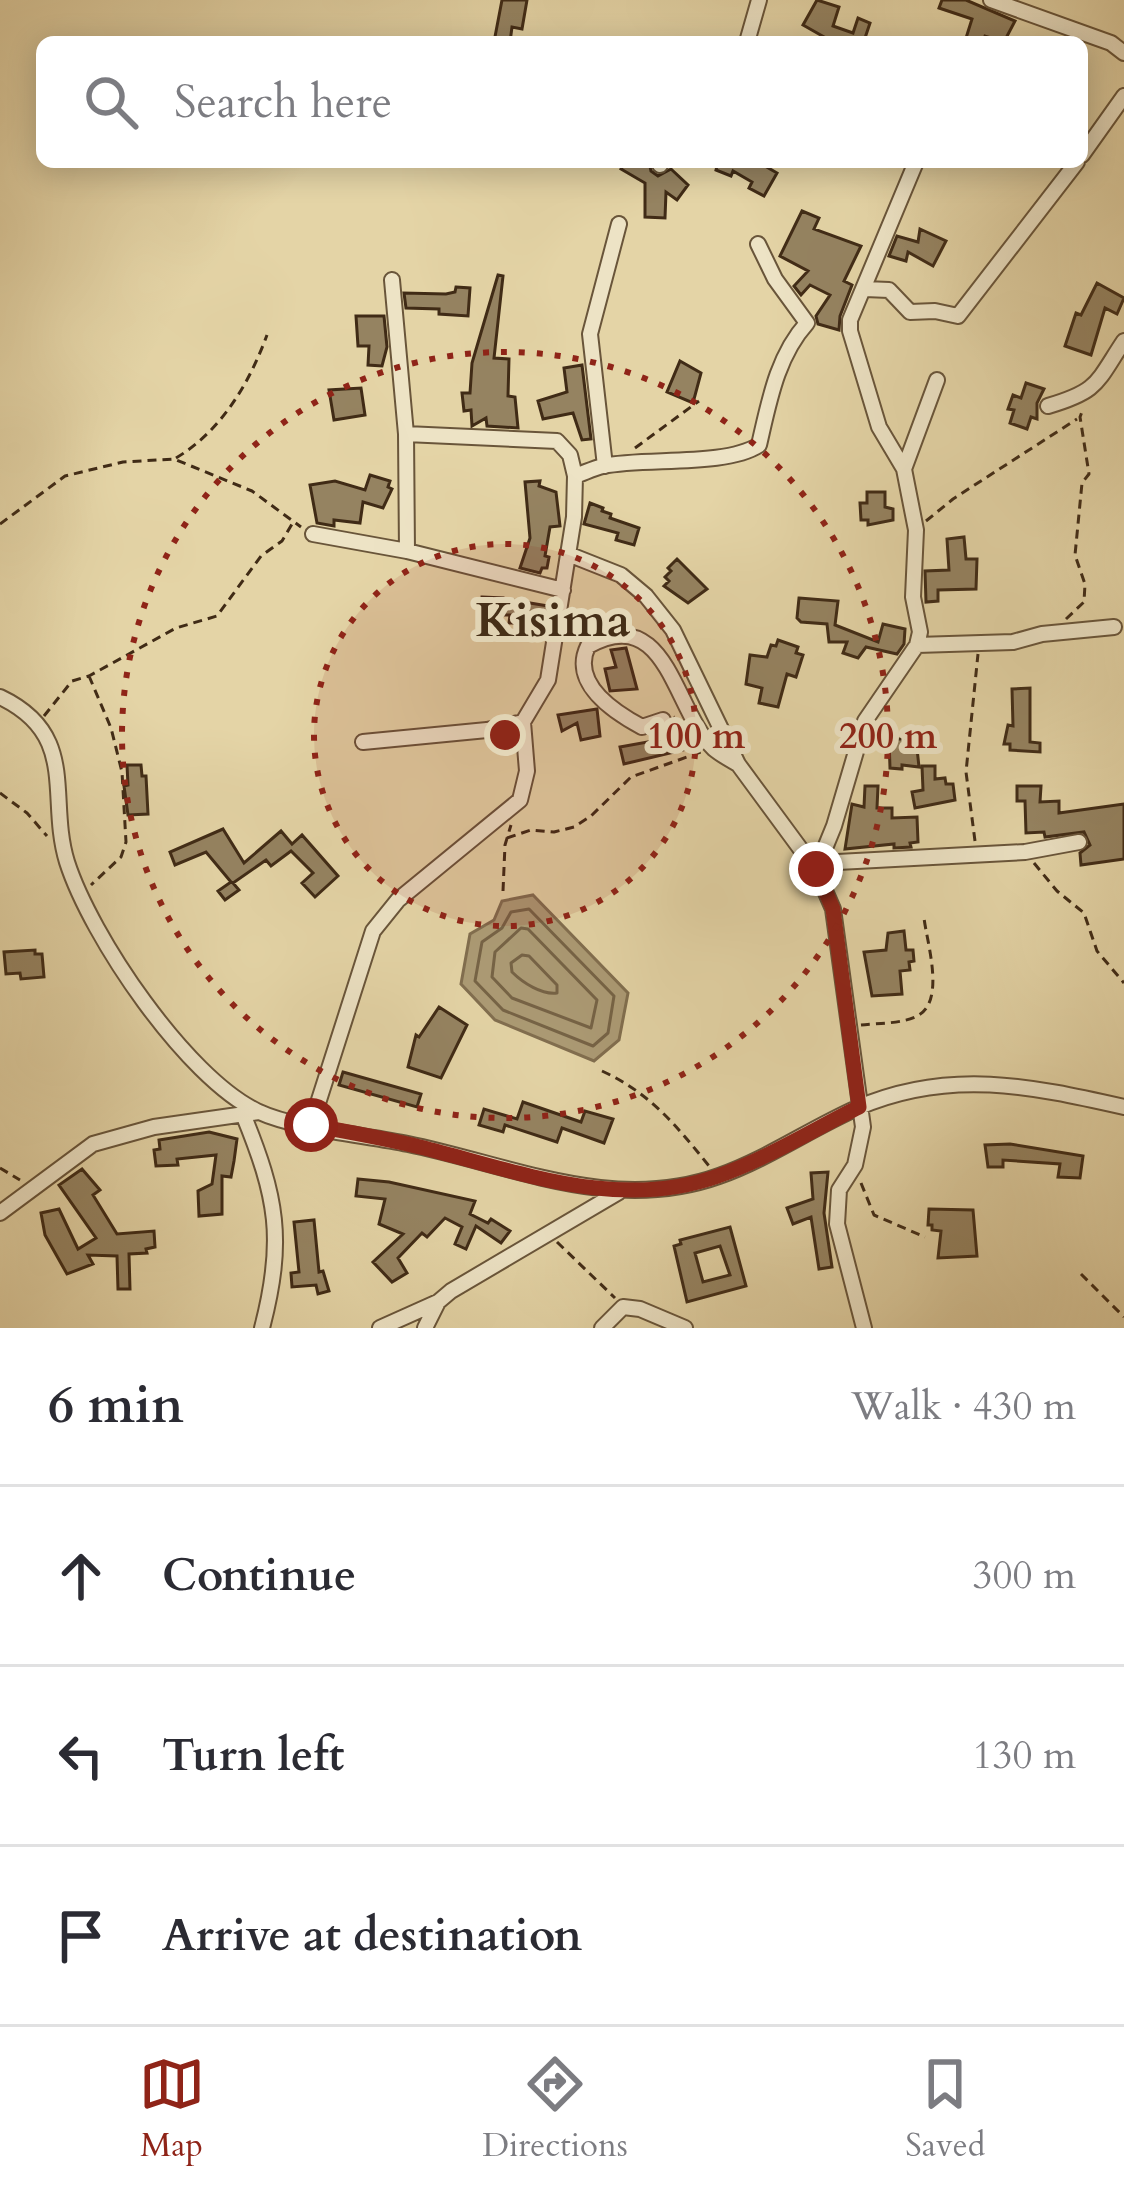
<!DOCTYPE html>
<meta charset="utf-8">
<style>
body{margin:0;font-family:Cardo,serif;background:#f7f7f7;color:#2b2b33}
.stop{position:absolute;width:36px;height:36px;margin:-27px;border:9px solid #8f2418;border-radius:50%;background:#fff}
.stop.end{background:#8f2418;border-color:#fff;box-shadow:0 3px 12px #0008}
.list{margin:0;padding:0;list-style:none}
h2{display:flex;justify-content:space-between;align-items:center;height:156px;margin:0;padding:0 48px;font-size:51px}
h2 small{font-size:39px;font-weight:400;color:#7c7c81}
.list li{display:grid;grid-template-columns:78px 1fr auto;gap:36px;align-items:center;box-sizing:border-box;height:180px;padding:0 48px;border-top:3px solid #e1e1e2}
.list b{display:block;font-size:45px;white-space:nowrap}
.list em{font-size:39px;font-style:normal;color:#7c7c81}
.icon{flex:none;width:66px;height:66px;fill:none;stroke:currentColor;stroke-width:2;stroke-linecap:round;stroke-linejoin:round}
.map{position:relative;flex:none;width:1124px;height:1328px;overflow:hidden}
.search{position:absolute;background:#fff;box-shadow:0 6px 30px #0003;left:36px;right:36px;top:36px;height:132px;display:flex;align-items:center;gap:30px;box-sizing:border-box;padding:0 42px;border-radius:18px;color:#7c7c81;font-size:45px}
.sheet{height:696px;background:#fff}
nav{display:flex;justify-content:space-around;align-items:center;box-sizing:border-box;height:168px;border-top:3px solid #e1e1e2;background:#fff;font-size:33px;color:#7c7c81}
nav a{display:grid;justify-items:center;gap:6px}
nav .on{color:#8f2418}
.map>svg:first-child{display:block}
.water{fill:#ac9b75;stroke:#816e4f;stroke-width:3}
.lines{fill:none;stroke-linecap:round;stroke-linejoin:round}
.shore{stroke:#766346;stroke-width:3}
.building{fill:#958361;stroke:#402b16;stroke-width:3;fill-rule:evenodd}
.street-casing{stroke:#69553a;stroke-width:18}
.path{stroke:#402b16;stroke-width:3;stroke-dasharray:9 6;stroke-linecap:butt}
.street{stroke:#ede3c5;stroke-width:14}
.route{stroke:#8f2418;stroke-width:15}
.ring{fill:none;stroke:#8f2418;stroke-width:6;stroke-dasharray:6 12}
.labels{text-anchor:middle;dominant-baseline:central;stroke-width:12;stroke-linejoin:round;paint-order:stroke}
.quarter-label{font-size:48px;font-weight:bold;fill:#402b16;stroke:#ede3c5}
.centre{fill:#8f2418;stroke:#ede3c5;stroke-width:6}
.ring-label{font-size:36px;text-anchor:middle;font-weight:bold;fill:#8f2418;stroke:#ede3c5;stroke-width:12;stroke-linejoin:round;paint-order:stroke}
</style>
<div class="map">
<svg width="1124" height="1328" viewBox="0 0 1124 1328">
<rect width="100%" height="100%" fill="#e4d4a6"/>
<filter id="stains"><feTurbulence type="fractalNoise" baseFrequency=".00167" numOctaves="4"/><feColorMatrix values="0 0 0 0 .2 0 0 0 0 .09 0 0 0 0 .02 0 0 0 .5 -.17"/></filter>
<radialGradient id="worn" r=".72"><stop offset=".6" stop-color="#630" stop-opacity="0"/><stop offset="1" stop-color="#630" stop-opacity=".3"/></radialGradient>
<path class="water" d="M533,895L628,993L619,1040L594,1061L495,1020L461,984L470,934L494,920L502,901Z"/>
<g class="lines">
<path class="shore" d="M529,909L614,996L608,1033L593,1046L503,1010L475,981L482,942L502,928L511,912Z
M521,928L528,929L597,1000L591,1028L512,998L492,977L495,952Z
M522,955L529,956L557,985V993C542,995 523,983 512,972L511,963Z"/>
</g>
<path class="building" d="M502,0H527L522,29L512,27L510,42H494Z
M817,0L839,7L833,26L853,33L858,18L870,23L865,38L873,42H833L803,25Z
M942,0H966L1015,21L1004,42L985,36L983,42H977L966,38L972,19L939,8Z
M625,162H649L651,171L658,176L671,169L688,185L677,200L666,192L665,218L645,217V183L621,169Z
M718,162H758L777,173L764,196L749,188L752,182L733,171L731,176L716,170Z
M802,211L819,218L814,229L861,246L844,281L852,285L840,316L839,330L818,324L816,316L830,295L810,285L801,295L794,286L808,271L780,256Z
M920,229L946,241L933,266L908,252L906,261L889,256L897,236L918,242Z
M498,275L503,276L494,358L509,359L508,396L515,397L518,428L487,426L486,418L472,426L471,410L464,411L462,393H470L472,363Z
M1097,283L1124,298L1117,314L1105,308L1091,355L1065,346L1076,313L1081,315Z
M456,287L470,288L468,316L439,314V309L406,308L404,293L446,294L455,292Z
M356,316H384L387,347L382,366L368,365L369,346H358Z
M680,361L701,373L693,403L667,392Z
M582,365L591,439L582,440L573,413L543,419L538,401L567,392L564,368Z
M1026,383L1044,389L1037,403V419L1031,417L1027,429L1010,423L1014,410L1008,409L1013,395L1021,398Z
M361,388L365,415L334,420L329,390Z
M370,475L390,481L388,487L392,489L383,508L363,502L360,523L334,520V526L317,523L310,485L335,481L365,490Z
M540,481L539,486L556,492L560,526L550,527L545,556L549,557L547,568H542L540,573L520,568L530,538L525,482Z
M867,492H885V507L893,509V520L868,525V520H861L860,503H867Z
M590,503L603,508L602,511L611,514L610,518L639,528L634,545L616,540L618,533L584,524Z
M964,537L966,559H977L976,589L938,590V601L926,602L925,571L949,570L947,539Z
M677,559L707,589L688,603L664,586L669,581L665,577L671,571L668,568Z
M482,597L503,598V604L510,605L512,600L548,606L546,623H509L510,615H481Z
M799,598L838,601L835,625L878,642L883,624L905,629L904,644L897,654L866,647L858,658L843,653L847,642H829L827,624L801,622L797,618Z
M778,640L798,647L796,653L803,655L796,677L787,674L778,707L759,703L762,688L746,684L750,655L767,657L771,645L776,646Z
M626,648L637,689L610,691L605,669L616,667L611,650Z
M1030,688V742L1040,743V752L1010,750V744H1004L1008,725L1013,726L1012,689Z
M597,709L600,736L581,740L577,723L562,731L558,715Z
M674,720L683,750L624,764L620,747L659,740L656,734L671,728Z
M889,739H916L919,767L902,765V769L890,768Z
M127,765H141L142,776H146L148,814L128,815L124,786L128,785Z
M922,766H935V779L945,778L946,784H953L955,800L915,808L912,792L923,790Z
M865,786H878L877,808H892V818L917,817L918,842L910,843L911,847L894,848V844L845,849L852,804L864,807Z
M1017,786H1041L1040,802L1059,801V813L1124,804V859L1081,865L1080,853L1090,845L1084,832L1045,837L1044,832L1026,833L1025,801H1017Z
M223,829L244,863L281,831L292,844L302,835L338,876L315,897L302,883L313,873L291,851L271,866L266,860L233,883L239,890L225,900L218,891L231,882L206,852L175,865L170,852Z
M904,931L906,950H913L914,961L909,962L910,970L900,971L902,994L872,996L864,952L886,950L888,933Z
M35,950V954H42L44,977L21,979L20,973L6,974L4,952Z
M439,1007L467,1025L441,1078L408,1067L416,1035L419,1037Z
M343,1072L421,1094L417,1107L339,1085Z
M523,1102L581,1122L585,1111L613,1119L604,1143L562,1128L557,1142L505,1125L503,1132L479,1125L484,1109L517,1119Z
M209,1132L237,1139L234,1161L231,1177L222,1176V1214L199,1216L198,1191L212,1184L216,1155L177,1159L178,1165L156,1166L154,1150L160,1149L159,1140Z
M1010,1144L1083,1156L1080,1178L1058,1177L1060,1164L1003,1160V1167H988L985,1145Z
M82,1169L100,1190L93,1195L117,1234L154,1231L155,1247L146,1249L147,1253L129,1254L130,1289H118L117,1256L88,1255L93,1264L67,1274L45,1235L41,1213L59,1209L78,1249L96,1238L59,1185Z
M828,1172L824,1213L832,1267L819,1269L811,1217L793,1224L787,1208L813,1199L811,1173Z
M358,1179L389,1182L475,1201L470,1214L488,1223L491,1219L510,1231L501,1243L476,1226L466,1249L455,1244L462,1227L445,1218L427,1237L422,1233L398,1258L407,1273L392,1282L373,1262L403,1234L379,1224L385,1199L356,1196Z
M929,1209L973,1210L977,1256L938,1258L941,1231L932,1230V1225H928Z
M314,1220L319,1272L323,1271L329,1291L318,1294L316,1285L292,1287L291,1273L299,1272L294,1222Z
M730,1227L746,1286L687,1302L674,1246L681,1244L680,1240ZM720,1246L730,1275L703,1282L695,1253Z"/>
<g class="lines">
<g class="street-casing">
<path id="street" d="M991,0L1111,43L1124,53
M747,42L759,0
M1082,155L1124,96
M660,165L662,162
M392,280L406,434L407,551
M865,289L889,290L910,312L935,311L958,316L1077,162
M1048,406C1099,391 1096,383 1124,341
M605,466L590,334L619,224
M904,469L879,427L850,331V320L916,162
M575,476C584,473 594,468 603,466C645,457 725,467 759,445C769,402 777,356 807,323L775,279L758,244
M313,534L407,551L563,590
M568,554L621,575L646,596L673,630L738,764L816,870L833,909L863,1127L855,1165L839,1190L837,1224L864,1328
M917,645L1013,642L1042,634L1114,627
M0,697C80,735 47,797 67,862C91,937 186,1077 257,1111C295,1129 365,1135 408,1144C511,1165 613,1214 719,1176C767,1159 810,1129 857,1108C949,1068 1031,1086 1124,1107
M663,720L642,727C614,712 570,683 588,646C668,602 673,710 714,749C721,755 731,760 738,764
M363,742L487,730L523,722
M819,863L1025,852L1079,842
M816,870L834,826L865,721L917,645L920,632L913,597L916,530L904,469L937,380
M243,1114C277,1197 285,1240 262,1328
M311,1125L373,931L398,900L520,800L527,771L523,722L548,680L574,517L575,476L570,455L557,441L406,434
M0,1213L93,1144L154,1127L259,1112
M380,1328L438,1302
M425,1328L438,1302L451,1291L619,1192
M602,1328L623,1307L640,1309L685,1328"/>
</g>
<path class="path" d="M635,448L699,401
M176,458C221,431 249,384 267,335
M926,521L953,499L1077,419
M0,524L65,476L123,462L174,459L252,491L301,527
M1066,619L1084,602L1085,584L1075,555L1082,483L1089,474L1080,417L1083,409
M89,676L111,728L122,772L126,842L121,857L91,885
M44,716L72,681L89,676L176,628L217,616L261,556L282,541L292,524
M0,793L27,813L47,836
M507,838L531,830L554,832L574,827L591,816L631,777L701,752
M975,841L966,772L978,654
M1034,863L1057,891L1084,913L1097,951L1124,983
M503,891L505,845L511,825
M861,1025C878,1023 902,1024 917,1016C946,1002 927,943 924,918
M602,1071C650,1093 676,1125 709,1166
M0,1168L20,1180
M861,1183L874,1215L925,1237
M557,1242L615,1298
M1081,1274L1124,1317"/>
<use href="#street" class="street"/>
</g>
<g class="lines">
<path class="route" d="M311,1125C348,1132 384,1138 420,1147C517,1171 618,1212 718,1176C766,1159 813,1130 859,1107L833,909L816,869"/>
</g>
<circle cx="505" cy="735" r="191" fill="#8f2418" fill-opacity=".12"/>
<g class="ring">
<circle cx="505" cy="735" r="191"/>
<circle cx="505" cy="735" r="383"/>
</g>
<g class="labels">
<g class="quarter-label">
<text x="553" y="620">Kisima</text>
</g>
</g>
<circle cx="505" cy="735" r="18" class="centre"/>
<g class="ring-label">
<text x="696" y="748">100 m</text>
<text x="888" y="748">200 m</text>
</g>
<rect width="100%" height="100%" filter="url(#stains)"/>
<rect width="100%" height="100%" fill="url(#worn)"/>
</svg>
<div class="stop" style="left:311px;top:1125px"></div>
<div class="stop end" style="left:816px;top:869px"></div>
<div class="search"><svg class="icon" aria-label="search" viewBox="0 0 24 24"><circle cx="10" cy="10" r="6"/><path d="M15 15l6 6"/></svg>Search here</div>
</div>
<section class="sheet">
<h2>6 min<small>Walk · 430 m</small></h2>
<ul class="list">
<li><svg class="icon" aria-label="ahead" viewBox="0 0 24 24"><path d="M12 20V5M6 11l6-6 6 6"/></svg><div><b>Continue</b></div><em>300 m</em></li>
<li><svg class="icon" aria-label="left" viewBox="0 0 24 24"><path d="M17 20v-9H6M10 6l-5 5 5 5"/></svg><div><b>Turn left</b></div><em>130 m</em></li>
<li><svg class="icon" aria-label="arrive" viewBox="0 0 24 24"><path d="M6 21V4h12l-3 4 3 4H6"/></svg><div><b>Arrive at destination</b></div></li>
</ul>
</section>
<nav>
<a class="on"><svg class="icon" aria-label="map" viewBox="0 0 24 24"><path d="M3 6l6-2 6 2 6-2v14l-6 2-6-2-6 2zM9 4v14M15 6v14"/></svg>Map</a>
<a><svg class="icon" aria-label="directions" viewBox="0 0 24 24"><path d="M12 3l9 9-9 9-9-9zM9 14v-3h6M13 9l2 2-2 2"/></svg>Directions</a>
<a><svg class="icon" aria-label="saved" viewBox="0 0 24 24"><path d="M7 4h10v16l-5-4-5 4z"/></svg>Saved</a>
</nav>
